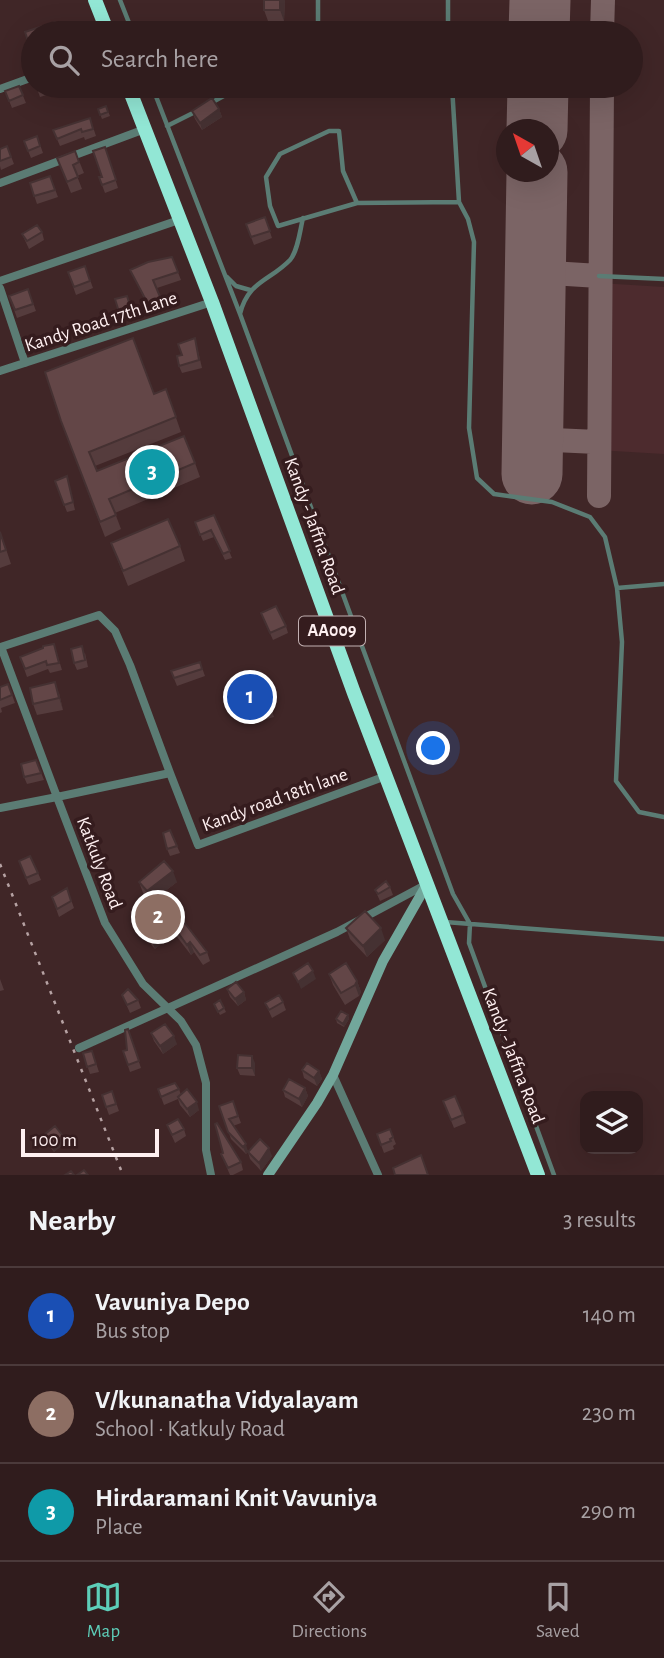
<!DOCTYPE html>
<meta charset="utf-8">
<style>
body{margin:0;font-family:"Alegreya Sans",sans-serif;background:#382526;color:#f1f3f6}
.controls{position:absolute;right:21px;bottom:21px;display:grid;overflow:hidden;border-radius:14px;box-shadow:0 7px 28px #0002}
.controls button{width:63px;height:63px;display:grid;place-items:center;padding:0;border:0;border-bottom:2px solid #4b3a3b;background:#301c1d;color:#f1f3f6;font:35px sans-serif}
.compass{position:absolute;left:496px;top:119px;width:63px;height:63px;border-radius:50%;background:#301c1d;box-shadow:0 7px 28px #0002;rotate:320deg}
.scale{position:absolute;left:21px;bottom:18px;width:138px;box-sizing:border-box;padding-left:7px;border:4px solid #fff0f1;border-top:0;font-size:19px;line-height:24px;white-space:nowrap;color:#fff0f1;-webkit-text-stroke:5px #351c1e;paint-order:stroke}
.you{position:absolute;left:434px;top:749px;width:24px;height:24px;margin:-18px;border:5px solid #fff;border-radius:50%;background:#1a73e8;box-shadow:0 0 0 10px #1a73e833}
.badge{display:grid;place-items:center;width:46px;height:46px;border-radius:50%;background:#5dceb9;color:#fff;font-size:23px;font-weight:700}
.pin{position:absolute;translate:-50% -50%;border:4px solid #fff;box-shadow:0 2px 7px #0006}
.list{margin:0;padding:0;list-style:none}
h2{display:flex;justify-content:space-between;align-items:center;height:91px;margin:0;padding:0 28px;font-size:30px}
h2 small{font-size:23px;font-weight:400;color:#a8a1a4}
.list li{display:grid;grid-template-columns:46px 1fr auto;gap:21px;align-items:center;box-sizing:border-box;height:98px;padding:0 28px;border-top:2px solid #4b3a3b}
.list b{display:block;font-size:26px;white-space:nowrap}
.list p{margin:0;font-size:23px;white-space:nowrap;color:#a8a1a4}
.list em{font-size:23px;font-style:normal;color:#a8a1a4}
.icon{flex:none;width:38px;height:38px;fill:none;stroke:currentColor;stroke-width:2;stroke-linecap:round;stroke-linejoin:round}
.map{position:relative;flex:none;width:664px;height:1175px;overflow:hidden}
.search{position:absolute;background:#301c1d;box-shadow:0 7px 28px #0002;left:21px;right:21px;top:21px;height:77px;display:flex;align-items:center;gap:18px;box-sizing:border-box;padding:0 24px;border-radius:38px;color:#a8a1a4;font-size:26px}
.sheet{height:385px;background:#301c1d}
nav{display:flex;justify-content:space-around;align-items:center;box-sizing:border-box;height:98px;border-top:2px solid #4b3a3b;background:#301c1d;font-size:19px;color:#a8a1a4}
nav a{display:grid;justify-items:center;gap:4px}
nav .on{color:#5dceb9}
.map>svg:first-child{display:block}
.built{fill:#4d2b2e}
.lines{fill:none;stroke-linecap:round;stroke-linejoin:round}
.taxiway{stroke:#7b6465;stroke-width:24}
.runway{stroke:#7b6465;stroke-width:61}
.lane{stroke:#5b7c74;stroke-width:4.5}
.street{stroke:#5b7c74;stroke-width:8}
.secondary{stroke:#72a79b;stroke-width:10}
.highway{stroke:#92e7d5;stroke-width:14}
.rail{stroke:#b6a2a3;stroke-width:2.5;stroke-dasharray:3.5 7;stroke-linecap:butt}
.wall{fill:#553c3d}
.shaded-wall{fill:#453132}
.building{fill:#634647;stroke:#453132;stroke-width:2}
.labels{text-anchor:middle;dominant-baseline:central;stroke-width:7;stroke-linejoin:round;paint-order:stroke}
.shield{fill:#351c1e;stroke:#c2b0b2;stroke-width:2}
.shield-label{font-size:18px;font-weight:bold;fill:#fff0f1}
.street-label{font-size:19px;fill:#fff0f1;stroke:#351c1e}
</style>
<div class="map">
<svg width="664" height="1175" viewBox="0 0 664 1175">
<rect width="100%" height="100%" fill="#402627"/>
<path class="built" d="M599,283L664,287V454L597,450Z"/>
<g class="lines">
<path class="taxiway" d="M602,33L603,0
M535,272L599,276
M532,439L597,442
M599,496L602,86"/>
<path class="runway" d="M539,33L540,0
M537,130L538,86
M532,474L537,172"/>
<path class="lane" d="M120,0L133,33
M313,33L318,21V0
M448,33V0
M152,86L240,314L453,894L470,924L469,943L554,1175
M452,86L459,202
M209,104L242,86
M167,126L195,112
M357,203L343,171L339,131H329L280,154L266,177L270,206L278,226L357,203L459,202L468,219L474,242L469,428L477,478L494,494L552,502L590,517L605,537L617,588L622,642L616,781L639,812L664,817
M599,276L664,279
M227,277L236,286L250,290
M240,314C248,281 270,281 290,260C298,251 300,230 303,218
M617,588L664,584
M445,922L664,939"/>
<path class="street" d="M0,89L33,77
M0,183L145,129
M0,281L179,220
M0,288L25,363
M0,371L212,302
M170,773L130,665L115,631L99,615L1,647L57,797L170,773L198,845L386,776
M0,808L57,797L105,923L143,984L181,1021L196,1045L206,1083V1150L211,1175
M79,1048L337,932L427,884
M333,1075L378,1175"/>
<path class="secondary" d="M268,1175L317,1103L333,1075L383,961L427,884"/>
<path class="highway" d="M95,0L108,33
M128,86L212,302L354,693L538,1175"/>
<path class="rail" d="M0,864L123,1175"/>
</g>
<path class="wall" d="M264,0H285L284,21H268L264,10Z
M55,22L59,33H33V48L31,49L25,32Z
M19,86L26,103L12,108L5,91Z
M36,86H50L53,93L40,97Z
M67,86H83L85,93L71,98Z
M106,106L110,116L102,119L98,109Z
M219,109L222,117L202,130L195,119L192,111Z
M90,118L96,136L85,140L84,137L60,146L53,130Z
M37,136L43,153L31,158L24,141Z
M7,146L14,164L1,170L0,166V149Z
M105,147L118,188L105,193L99,177H102Z
M75,151L84,173L77,176L82,189L71,193L57,158Z
M50,176L58,197L37,204L30,183Z
M265,217L272,238L254,245L246,224Z
M42,232L44,240L29,249L22,234Z
M172,257L181,280L157,288L164,306L151,312L130,270Z
M85,266L93,288L76,295L68,272Z
M28,289L36,311L17,318L9,296Z
M130,303L133,316L121,320L119,312Z
M195,338L202,368L182,373L179,366L182,355Z
M166,389L181,432L95,466L97,471L195,463L200,477L115,513L121,529L105,537L66,435Z
M55,481L69,484L75,510L67,512Z
M214,515L232,558L225,560L214,537L203,541L195,522Z
M0,531L11,564L0,568Z
M111,543L180,546L185,561L128,586Z
M261,613L286,626L288,633L273,640Z
M54,644L62,670L50,673L48,669L27,677L20,657Z
M85,653L88,667L77,670L74,663Z
M200,662L205,676L177,686L171,671Z
M260,671L274,717L256,722L252,711Z
M242,681L244,689L236,700L228,695L225,687Z
M8,684L15,703L1,708L2,712L0,713V687Z
M59,693L63,710L37,715L33,704Z
M36,760L44,780L27,784L24,777Z
M170,830L180,853L170,856L167,849Z
M22,869L38,873L41,880L29,885Z
M139,882H177L151,902L143,893Z
M390,887L393,895L380,901L375,890Z
M67,888L74,908L59,917L52,897Z
M158,907L207,952L210,961L203,965L194,952L191,955L174,933L155,949L148,941L144,931L164,919Z
M346,928L385,940L367,957L350,939Z
M329,974L357,981L361,992L359,996L345,1005L333,985Z
M0,979L4,990L0,991Z
M227,989L244,992L246,1000L238,1006L230,997Z
M122,995L138,1000L141,1008L130,1013Z
M283,1002L286,1010L272,1018L265,1003Z
M214,1004L224,1008L226,1012L220,1015Z
M348,1015L349,1019L344,1027L337,1023L336,1019Z
M128,1029L141,1068L130,1072L123,1051L127,1050Z
M151,1033L177,1044L163,1054L154,1041Z
M92,1051L99,1072L90,1074L83,1053Z
M255,1063V1076L240,1075L237,1068Z
M302,1070L319,1071L322,1079L317,1086L304,1078Z
M305,1088L308,1096L302,1107L285,1097L283,1090Z
M158,1089H179L181,1095L199,1110L190,1117L180,1105L178,1099L164,1105Z
M112,1091L119,1111L109,1115L102,1095Z
M233,1101L241,1123L233,1126L248,1151L272,1156L261,1171L250,1159L248,1152L246,1154L231,1139L219,1106Z
M443,1101L463,1115L466,1123L454,1128Z
M167,1125L184,1129L186,1136L175,1143Z
M390,1129L396,1144L393,1146L394,1149L384,1153L377,1134Z
M44,1135L65,1143L54,1152L47,1143Z
M223,1153L241,1162L243,1170L233,1175H230L221,1154Z"/>
<path class="shaded-wall" d="M280,0H285L284,21L280,10Z
M219,109L222,117L202,130L200,123Z
M242,681L244,689L236,700L233,693Z
M55,682L59,693L63,710L59,698Z
M173,871L177,882L151,902L147,891Z
M171,923L174,933L155,949L151,939Z
M381,928L385,940L367,957L363,946Z
M190,942L194,952L191,955L187,945Z
M313,971L316,979L301,989L298,982Z
M357,981L361,992L359,996L355,985Z
M244,992L246,1000L238,1006L235,999Z
M348,1015L349,1019L344,1027L343,1024Z
M174,1036L177,1044L163,1054L160,1046Z
M252,1056L255,1063V1076L252,1068Z
M319,1071L322,1079L317,1086L314,1078Z
M305,1088L308,1096L302,1107L299,1099Z
M197,1102L199,1110L190,1117L187,1109Z
M63,1136L65,1143L54,1152L51,1144Z
M246,1144L248,1152L246,1154L243,1147Z
M269,1148L272,1156L261,1171L259,1163Z"/>
<path class="building" d="M264,0H280V10H264Z
M55,22L58,32L53,33H33V39L28,41L25,32Z
M19,86L23,95L9,101L5,91Z
M36,86H48L38,90Z
M67,86H81L68,90Z
M212,98L219,109L200,123L192,111Z
M106,106L108,112L100,115L98,109Z
M90,118L93,129L82,132L81,129L57,139L53,130Z
M37,136L40,146L28,151L24,141Z
M7,146L11,157L0,161V149Z
M105,147L116,180L102,185L99,177H102L93,151Z
M75,151L79,162L73,165L78,177L67,182L57,158Z
M50,176L55,190L34,196L30,183Z
M265,217L270,231L251,237L246,224Z
M37,225L42,232L27,241L22,234Z
M172,257L178,272L153,280L161,299L148,304L130,270L148,262Z
M85,266L90,281L74,287L68,272Z
M28,289L33,304L15,310L9,296Z
M127,296L131,309L119,312L115,299Z
M133,338L154,394L166,389L176,417L89,452L97,471L184,436L195,463L109,499L116,515L100,522L61,421L45,372Z
M195,338L199,360L179,366L177,356L182,355L178,344Z
M67,476L73,502L64,505L55,481Z
M214,515L230,551L223,554L211,530L200,535L195,522Z
M168,519L180,546L123,571L111,543Z
M0,532L6,550L0,552Z
M276,606L286,626L270,633L261,613Z
M54,644L59,663L47,665L46,661L25,669L20,657L43,648V646Z
M82,646L85,660L74,663L71,649Z
M200,662L202,669L174,678L171,671Z
M260,671L270,705L252,711L242,677Z
M234,676L242,681L233,693L225,687Z
M55,682L59,698L33,704L30,688Z
M8,684L12,695L0,700V687Z
M36,760L41,773L24,777L21,764Z
M170,830L177,846L167,849L163,833Z
M30,856L38,873L26,878L19,861Z
M164,861L173,871L147,891L139,882Z
M386,881L390,887L378,894L375,890Z
M67,888L71,901L57,909L52,897Z
M167,900L207,952L200,955L190,942L187,945L171,923L151,939L144,931L166,917L158,907Z
M365,911L381,928L363,946L346,928Z
M308,963L313,971L298,982L293,973Z
M346,963L357,981L355,985L341,993L329,974Z
M236,982L244,992L235,999L227,989Z
M128,989L138,1000L127,1005L122,995Z
M279,995L283,1002L269,1010L265,1003Z
M220,1000L224,1008L218,1012L214,1004Z
M341,1011L348,1015L343,1024L336,1019Z
M165,1024L174,1036L160,1046L151,1033Z
M128,1029L139,1061L128,1065L123,1051L127,1050L125,1030Z
M92,1051L96,1064L87,1067L83,1053Z
M238,1055L252,1056V1068H237Z
M307,1063L319,1071L314,1078L302,1070Z
M289,1079L305,1088L299,1099L283,1090Z
M175,1083L179,1089L161,1097L158,1089Z
M187,1089L197,1102L187,1109L178,1097Z
M112,1091L116,1104L106,1107L102,1095Z
M455,1096L463,1115L451,1120L443,1101Z
M233,1101L238,1116L229,1119L246,1144L243,1147L228,1132L219,1106Z
M178,1119L184,1129L172,1135L167,1125Z
M217,1123L241,1162L228,1168L221,1154L223,1153L215,1124Z
M55,1126L63,1136L51,1144L44,1135Z
M390,1129L393,1137L390,1139L391,1141L381,1145L377,1134Z
M260,1139L269,1148L259,1163L248,1152Z
M421,1155L428,1175H395L393,1168Z
M84,1170L88,1175H77Z
M71,1171L74,1175H65Z"/>
<g class="labels">
<rect class="shield" x="299" y="616.5" width="66" height="29" rx="5"/>
<g class="shield-label">
<text x="332" y="631">AA009</text>
</g>
<g class="street-label">
<text transform="translate(101 322) rotate(-18)">Kandy Road 17th Lane</text>
<text transform="translate(314 526) rotate(70)">Kandy - Jaffna Road</text>
<text transform="translate(275 800) rotate(-20)">Kandy road 18th lane</text>
<text transform="translate(99 863) rotate(69)">Katkuly Road</text>
<text transform="translate(513 1056) rotate(69)">Kandy - Jaffna Road</text>
</g>
</g>
</svg>
<div class="controls">
<button><svg class="icon" aria-label="layers" viewBox="0 0 24 24"><path d="M12 4l9 5-9 5-9-5zM3 14l9 5 9-5"/></svg></button>
</div>
<svg class="compass" viewBox="-18 -18 36 36"><path d="M0-13l5 13h-10z" fill="#e53935"/><path d="M0 13l5-13h-10z" fill="#a8a1a4"/></svg>
<div class="scale">100 m</div>
<div class="you"></div>
<div class="pin badge" style="left:250px;top:697px;background:#1a4fb4">1</div>
<div class="pin badge" style="left:158px;top:917px;background:#8d6e63">2</div>
<div class="pin badge" style="left:152px;top:472px;background:#0f9aa8">3</div>
<div class="search"><svg class="icon" aria-label="search" viewBox="0 0 24 24"><circle cx="10" cy="10" r="6"/><path d="M15 15l6 6"/></svg>Search here</div>
</div>
<section class="sheet">
<h2>Nearby<small>3 results</small></h2>
<ul class="list">
<li><span class="badge" style="background:#1a4fb4">1</span><div><b>Vavuniya Depo</b><p>Bus stop</p></div><em>140 m</em></li>
<li><span class="badge" style="background:#8d6e63">2</span><div><b>V/kunanatha Vidyalayam</b><p>School · Katkuly Road</p></div><em>230 m</em></li>
<li><span class="badge" style="background:#0f9aa8">3</span><div><b>Hirdaramani Knit Vavuniya</b><p>Place</p></div><em>290 m</em></li>
</ul>
</section>
<nav>
<a class="on"><svg class="icon" aria-label="map" viewBox="0 0 24 24"><path d="M3 6l6-2 6 2 6-2v14l-6 2-6-2-6 2zM9 4v14M15 6v14"/></svg>Map</a>
<a><svg class="icon" aria-label="directions" viewBox="0 0 24 24"><path d="M12 3l9 9-9 9-9-9zM9 14v-3h6M13 9l2 2-2 2"/></svg>Directions</a>
<a><svg class="icon" aria-label="saved" viewBox="0 0 24 24"><path d="M7 4h10v16l-5-4-5 4z"/></svg>Saved</a>
</nav>
